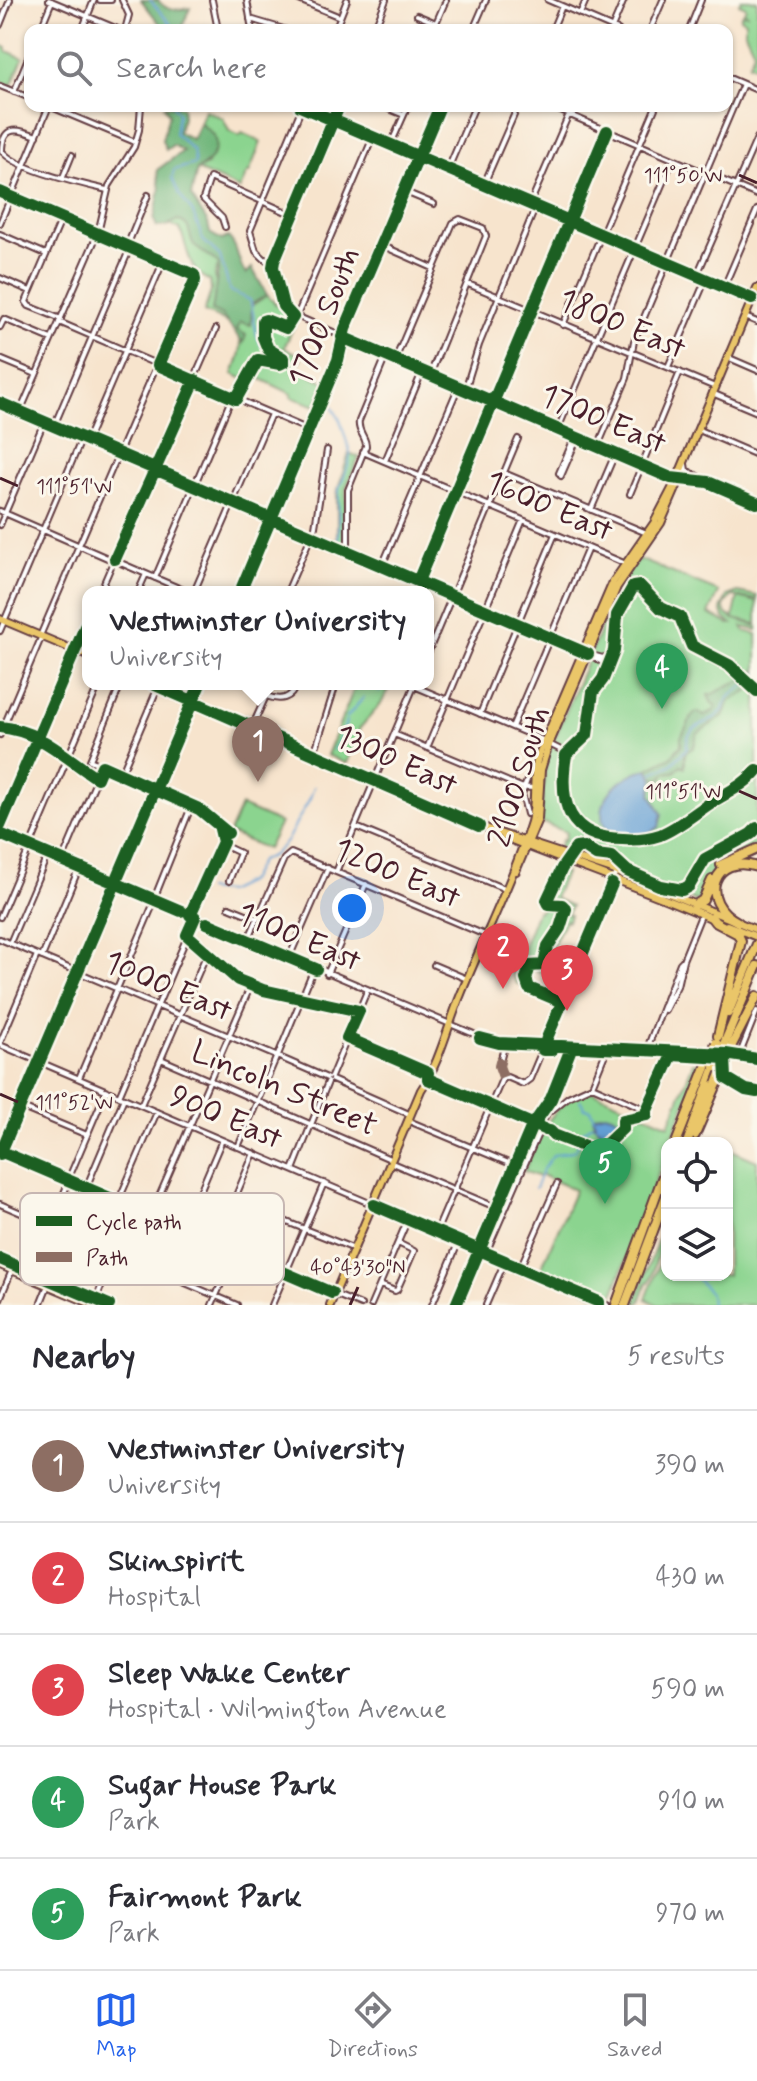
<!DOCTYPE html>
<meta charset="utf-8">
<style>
body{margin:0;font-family:Mynerve,sans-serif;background:#f7f7f7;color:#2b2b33}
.controls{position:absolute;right:24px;bottom:24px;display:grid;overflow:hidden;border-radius:16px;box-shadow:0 2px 6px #0004}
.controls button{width:72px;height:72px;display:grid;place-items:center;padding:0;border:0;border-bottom:2px solid #e1e1e2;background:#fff;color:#2b2b33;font:40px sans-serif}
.you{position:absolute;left:352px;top:908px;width:28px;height:28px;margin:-20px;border:6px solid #fff;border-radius:50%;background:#1a73e8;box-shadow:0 0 0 12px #1a73e833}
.badge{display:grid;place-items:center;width:52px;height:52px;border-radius:50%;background:#2563eb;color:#fff;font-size:26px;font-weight:700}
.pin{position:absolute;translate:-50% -66px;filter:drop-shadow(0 2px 4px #0008)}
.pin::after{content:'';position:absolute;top:42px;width:28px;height:24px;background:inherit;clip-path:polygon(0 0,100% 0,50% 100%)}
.popup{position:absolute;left:82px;top:586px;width:352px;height:104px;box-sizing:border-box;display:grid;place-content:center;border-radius:16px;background:#fff;filter:drop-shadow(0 2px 6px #0005);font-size:26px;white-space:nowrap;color:#7c7c81}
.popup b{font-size:30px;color:#2b2b33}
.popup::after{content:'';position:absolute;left:50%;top:100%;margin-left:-16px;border:16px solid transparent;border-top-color:#fff}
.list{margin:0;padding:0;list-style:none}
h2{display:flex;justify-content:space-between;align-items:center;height:104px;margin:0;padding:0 32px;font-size:34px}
h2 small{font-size:26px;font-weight:400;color:#7c7c81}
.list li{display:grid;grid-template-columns:52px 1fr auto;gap:24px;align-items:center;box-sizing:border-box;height:112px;padding:0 32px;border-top:2px solid #e1e1e2}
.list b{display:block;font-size:30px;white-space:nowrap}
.list p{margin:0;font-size:26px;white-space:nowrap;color:#7c7c81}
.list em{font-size:26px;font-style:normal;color:#7c7c81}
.icon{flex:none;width:44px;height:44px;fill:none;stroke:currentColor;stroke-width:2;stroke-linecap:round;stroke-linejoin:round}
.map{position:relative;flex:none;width:757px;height:1305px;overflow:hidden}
.search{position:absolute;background:#fff;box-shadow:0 2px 6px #0004;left:24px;right:24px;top:24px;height:88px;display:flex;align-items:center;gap:20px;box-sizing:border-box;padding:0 28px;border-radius:16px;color:#7c7c81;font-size:30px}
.sheet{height:664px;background:#fff}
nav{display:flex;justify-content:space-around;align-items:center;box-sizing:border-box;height:112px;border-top:2px solid #e1e1e2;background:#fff;font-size:22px;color:#7c7c81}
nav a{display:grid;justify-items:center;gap:4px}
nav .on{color:#2563eb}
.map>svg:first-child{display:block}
.green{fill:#8bd48f;stroke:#6a7a5d;stroke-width:2}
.forest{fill:#70b67a;stroke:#5d6a52;stroke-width:2}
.water{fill:#649fd4;stroke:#575f80;stroke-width:2}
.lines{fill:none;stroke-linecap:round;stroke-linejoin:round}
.stream{stroke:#649fd4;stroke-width:2}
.minor-casing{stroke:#643d43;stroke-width:8}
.major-casing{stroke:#643d43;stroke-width:10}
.highway-casing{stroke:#643d43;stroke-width:12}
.minor{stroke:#fff;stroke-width:4}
.major{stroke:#eac669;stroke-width:6}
.highway{stroke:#eac669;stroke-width:8}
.tram{stroke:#4a1f2b;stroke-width:2}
.highway-bridge-casing{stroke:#643d43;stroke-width:12;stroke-linecap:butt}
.highway-bridge{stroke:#eac669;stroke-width:8}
.quiet{stroke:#8d6e63;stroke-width:10;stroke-dasharray:20 10;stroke-linecap:butt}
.cycleway-casing{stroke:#fbf7ec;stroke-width:17}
.cycleway{stroke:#1b5e20;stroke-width:12}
.ticks{fill:none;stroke:#4a1f2b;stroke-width:3}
.labels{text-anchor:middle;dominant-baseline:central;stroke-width:6;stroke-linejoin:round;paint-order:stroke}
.street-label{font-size:32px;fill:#4a1f2b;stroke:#fbf7ec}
.key{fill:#fbf7ec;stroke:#c6b6b2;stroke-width:2}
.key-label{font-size:22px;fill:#4a1f2b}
.ticks-label{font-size:20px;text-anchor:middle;fill:#4a1f2b;stroke:#fbf7ec;stroke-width:6;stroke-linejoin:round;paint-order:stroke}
</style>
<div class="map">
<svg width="757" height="1305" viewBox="0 0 757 1305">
<rect width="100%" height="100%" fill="#fbf7ec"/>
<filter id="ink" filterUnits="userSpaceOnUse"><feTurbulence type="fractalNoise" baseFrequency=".0125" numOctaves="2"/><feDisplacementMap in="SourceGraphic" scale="16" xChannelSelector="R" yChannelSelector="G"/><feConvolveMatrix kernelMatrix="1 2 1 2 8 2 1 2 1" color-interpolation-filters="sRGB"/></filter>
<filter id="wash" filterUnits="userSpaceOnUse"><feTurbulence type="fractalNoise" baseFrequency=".006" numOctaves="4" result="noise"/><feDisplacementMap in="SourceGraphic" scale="32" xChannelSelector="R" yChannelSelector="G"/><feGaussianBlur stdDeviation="1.8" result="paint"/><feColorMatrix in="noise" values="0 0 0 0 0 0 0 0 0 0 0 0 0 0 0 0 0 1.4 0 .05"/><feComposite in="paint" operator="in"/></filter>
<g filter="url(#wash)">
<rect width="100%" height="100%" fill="#f7e4cd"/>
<path class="green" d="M741,0H757V67L749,64L754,51L745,32V21L740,18L742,13L748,14L744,12L746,7L739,4Z
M0,45L7,48V51L23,58L11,86L0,81Z
M205,110L223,118L229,131L240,136L242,133L261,142L249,173H247L240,189L197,170L207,165L214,136L200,123Z
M171,201L208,253L219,264L215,274L216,286L251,306L267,295C272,301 290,318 296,321L284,348L302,356L297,369L326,382L316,406L291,397L292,394L251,374L241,396L238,394L244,379L233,374C249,335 241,327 204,312L211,291L210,281C187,271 189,250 180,229L168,224Z
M349,453L359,457L346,488V545L343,546L337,543V493Z
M639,559L719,592L709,614L729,624H732L724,618L721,609L727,596L738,592L757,596V600L733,596C707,615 743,622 757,626V630L742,627L744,631L757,634V845C728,858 712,861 704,894L696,901L619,870L558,849L562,840L564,841L566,832L544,823L540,824L546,759L602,626L629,571Z
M738,597L757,602V624L733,619Z
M356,684H391L381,704L359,729L362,742L358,751L352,749L347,764L327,755Z
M241,806L280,823L267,849L229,833Z
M560,871L565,873L554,898L571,906L567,914L570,915L568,921L565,920L550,952L552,955L542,973L532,969L523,986L516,983L511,971L514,972L521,956L513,950L515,944L523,947L537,911H540Z
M693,1063H701L670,1143H667V1151L612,1297L608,1295L606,1299L540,1271L575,1190L541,1175L539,1177L524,1171C540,1136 550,1102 590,1090L669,1125Z
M727,1148L757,1161V1305H658L646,1299L667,1244V1275H727Z
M667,1216C667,1232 661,1241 657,1256C654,1265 654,1273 649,1282H647L640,1302L634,1305Z"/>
<path class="forest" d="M141,0H158C167,12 177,10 190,8L182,28L185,30H165Z
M164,106H182L183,117L178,132L192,139L200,123C204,127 212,132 214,137C220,151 208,164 197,170L191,196L208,223L210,233L222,240L228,237C239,246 237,263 246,274L252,268L267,295L252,304L251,325L240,322L237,330L246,335L243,343L222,316L212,311L219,264C212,257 197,250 194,245C187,233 193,225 177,220L167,226L157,227L154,220L160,189L157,170L183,151L173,145L166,150L162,140L169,114Z
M757,669C757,694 747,690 730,701L723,716L697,734L694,747L685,753V767L681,765L675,772L665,773L661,780L654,778L648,769L671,757L681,745V737L694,713L698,712L704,716L715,710L716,705L712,704L708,695C717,694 719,690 727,686C742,679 744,682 757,669Z"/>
<path class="water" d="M648,769L654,778L651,794L662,814L659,827C646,838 623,837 607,830C589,803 623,772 648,769Z
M605,1113L612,1115L624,1123L618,1124L613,1132L602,1133L593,1124L595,1123L593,1118L596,1115Z"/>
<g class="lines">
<path class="stream" d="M150,0L176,30
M173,106L178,113L175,134L193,150L195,164L174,170L172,178L179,194L193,213L203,240L220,256L230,291L250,300C258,326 250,346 280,360
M327,398L340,420L350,452L349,464L339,489L338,538
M752,678L757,674
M379,692L383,684
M333,750L343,733L347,717L364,697
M653,773L671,765L687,748C685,723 707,727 720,713C727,707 721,709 726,702C729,695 739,689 745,685
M206,890L226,892L249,881L260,861L273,855L286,842L310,798L314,787
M580,1100L585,1108L590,1109L594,1118
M624,1123L633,1119
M543,1169L553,1155L576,1150L582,1132L592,1125
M535,1189L542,1171
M698,1278V1275
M698,1280L710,1293L711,1305"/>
</g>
</g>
<g filter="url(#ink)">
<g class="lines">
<g class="minor-casing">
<path id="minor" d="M49,0L120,30
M100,0H111
M122,0L129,15L125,30
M212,0L218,30
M247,0L252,30
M299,0L340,17
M548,0L618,30
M580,14L586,0
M417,15L436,23
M250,19L287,30
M0,25L10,0
M612,28L624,0
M40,30L52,1
M82,30L94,0
M335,30L347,0
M374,30L386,0
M433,30L446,0
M473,30L486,0
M552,30L562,6
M650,30L663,0
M689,30L701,0
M727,77L757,90
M0,86L30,98
M14,92L30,53
M49,106L135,142
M300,106L752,299
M339,106L274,261C272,275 279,300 287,312L671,478L708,482L757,503
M382,106L404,115
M549,106L757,195
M37,136C19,129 2,124 2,151C16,170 83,184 107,190
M391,144L408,106
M448,169L475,106
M63,177L72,155
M484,184L518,106
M403,191L434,204
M0,192L195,276L40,636
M530,204L569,114
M0,223L49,106
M225,227L222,218L203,199L210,178L293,215
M0,234L46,254
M381,245L433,268
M127,246L148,195
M273,267L256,251L250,231L302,107
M697,275L757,138
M0,278L30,291
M468,284L715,387
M724,287L757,210
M745,317L757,322
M296,318L373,137
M61,319L29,306L26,302L62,218
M59,322L309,430
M563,325L656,106
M0,327L4,319L51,339
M340,355L348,340
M727,357L757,370
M0,359L36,374
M395,360L453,223L460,219L483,228L486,236L430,375
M668,367L706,279
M465,390L479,345L536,206
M712,393L757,412
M0,403L588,654L603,658L614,651
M20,412L98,233L109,186L134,147L139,130L141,106
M54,426L130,248
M558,429L673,159
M699,430L757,455
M87,440L163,262
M598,446L627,378L634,341L743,84
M363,452L626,564
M385,461L422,372
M685,464L686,470L708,481
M504,473L649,534
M559,473L575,436
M561,476L578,437
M630,494L680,372
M591,510L615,454
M0,511L112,560
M0,525L44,422
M348,550V490L366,446C366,436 357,432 359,421L386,356
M115,559L216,329
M116,561L188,592
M382,566L458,388
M155,578L232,397
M418,581L607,131
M100,592L113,562
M138,592L146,574
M194,592L271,414
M240,592L338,360L345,329L440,106
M287,592L315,527L327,450
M0,631L82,438
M428,653L518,439
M588,654L602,662L606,670
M121,684L90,760L189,805
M250,684L254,690L266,696
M414,686L545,741
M757,691L729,665L692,646L680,617L661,608L640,586L633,587L617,615L614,651L603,679L593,692L587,735L566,755C558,803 568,839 623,839C635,840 648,839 660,835C678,828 695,813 712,802C728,792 745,785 757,770
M480,714L555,534
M252,727L266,696C280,701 292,700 296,684
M512,727L588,548
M394,734L521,787L533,788
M0,735L41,638
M549,744L567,753
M427,748L523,520
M314,754L336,684
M121,774L158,687
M527,814L522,794L530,772L535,770
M0,826L88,620
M356,827L505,889
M0,834L488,1040L499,1043L711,1054
M62,861L102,767
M336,872L415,684
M154,899L189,812
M229,907L256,918
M190,914L221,844L240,853L229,881
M0,917L99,684
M187,935L238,980L263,990L359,1011
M0,939L276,1056
M248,940L284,859L291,853L485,935
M10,943L48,854
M42,957L79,868
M289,958L328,868
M434,965L467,979
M327,974L366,884
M665,1010L677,986L683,960
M347,1038L428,1073
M0,1043L37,955
M0,1045L505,1261
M646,1051L680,963L683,960L702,913
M278,1055L314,968
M728,1055L757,1059
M739,1056L757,1011
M279,1057L327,1078
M161,1059L390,1159
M331,1077L367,991
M503,1077L499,1066L505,1043
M79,1078L155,900
M429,1079L541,1127
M332,1080L409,1114
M592,1086L647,1110L673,1052
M119,1096L195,918
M141,1105L208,951
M20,1107L87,1135
M551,1111L568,1097L592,1086L607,1049
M409,1121L511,1164
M238,1147L276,1058
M0,1151L332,1293
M0,1154L200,684
M392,1163L493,1206
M293,1170L328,1082
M68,1180L106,1091
M86,1188L124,1098
M118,1202L157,1112
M0,1204L237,1305
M151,1215L251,985
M272,1216L352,1248
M184,1229L222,1140
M437,1230L502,1079L507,1077L523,1084L530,1079L617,872
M216,1243L254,1153
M114,1252L133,1208
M486,1253L576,1047
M502,1261L607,1305
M148,1267L167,1222
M520,1268L557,1184
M31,1272L69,1181
M380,1285L395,1291L397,1290L414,1251L398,1243
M334,1294L361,1305
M0,1299L12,1270
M96,1299L115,1253
M40,1305L48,1285
M212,1305L235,1252
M272,1305L324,1183
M371,1305L408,1219
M432,1305L459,1241
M486,1305L505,1261"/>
</g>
<g class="major-casing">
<path id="major" d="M0,619L88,656
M153,684L493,831L612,870L757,930
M504,837C574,865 644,889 713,919
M516,871L538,819L541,770L548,747L617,587L661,523L678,484L677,479
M727,925L757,937
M0,1259L109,1305
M0,1265L94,1305
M330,1305L421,1090C440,1062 448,1025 461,994C484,937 513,880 531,822C537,799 531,776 539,754L613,582L654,523L677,479L757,288"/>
</g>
<g class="highway-casing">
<path id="highway" d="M721,865L757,849
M695,905L703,900L712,880
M712,918L715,922L738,934L741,941L718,1036
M738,922C697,901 713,852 757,867
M728,1013L757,944
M724,1044L757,966
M732,1045L757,996
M695,1135L717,1084
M676,1143L706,1067
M687,1143L715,1067
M616,1305L667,1165
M625,1305L667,1194"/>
</g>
<use href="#minor" class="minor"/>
<use href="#major" class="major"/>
<use href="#highway" class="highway"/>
<path class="tram" d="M459,1305L533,1130"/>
<g class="highway-bridge-casing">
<path id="highway-bridge" d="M706,1067L716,1043
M715,1067L724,1044
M717,1084L732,1045"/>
</g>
<use href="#highway-bridge" class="highway-bridge"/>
<path class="quiet" d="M503,1077L499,1066L505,1043"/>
<g class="cycleway-casing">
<path id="cycleway" d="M300,106L752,299
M0,192L194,275L195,280L158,365L236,399L258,360L280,364L284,362L283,358L268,349L263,337V321L266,320L286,328L293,317L283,306L273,267L274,261L339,106
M342,337L671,478L708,482L757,503
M0,403L588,654
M115,559L195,380
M418,581L607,131
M240,592L338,360L345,329L440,106
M153,684L479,826
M757,691L729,665L692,646L680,617L661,608L640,586L633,587L617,615L614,651L603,679L593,692L587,735L566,755C558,803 568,839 623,839C635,840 648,839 660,835C678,828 695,813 712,802C728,792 745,785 757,770
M0,727C41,731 64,757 97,778L102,766L199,809L228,833
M0,826L88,620
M220,829L223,842L190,915L195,917L187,935L238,980L263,990L359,1011L347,1038L428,1073
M0,834L181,911
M207,923L316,969
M562,1002L529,988L526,979L530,966L544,965L548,946L560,928L566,909L562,905L549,904L547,900L562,868L576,848L584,847L596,855L612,857L627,871L661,886L682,890L689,886L705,859L751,834L757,828
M480,1038L499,1043L726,1054L757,1059
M552,1050H543L547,1038L612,884
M428,1079L546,1130
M550,1131L554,1135L598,1152L623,1128V1120L647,1115V1110L672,1055L725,1058L726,1078L746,1090L757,1092
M0,1151L332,1293
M0,1154L200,684
M374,1205L505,1261
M493,1257L599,1302
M0,1259L109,1305
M456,1305L531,1128L551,1099L570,1051"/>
</g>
<use href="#cycleway" class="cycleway"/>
</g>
</g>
<path class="ticks" d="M739,175L757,183M0,478L18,486M739,791L757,799M0,1094L18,1102M350,1305L358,1287"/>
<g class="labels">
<g class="street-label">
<text transform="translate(325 317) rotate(-69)">1700 South</text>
<text transform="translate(622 325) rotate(23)">1800 East</text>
<text transform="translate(603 420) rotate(23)">1700 East</text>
<text transform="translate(549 507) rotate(23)">1600 East</text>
<text transform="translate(396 761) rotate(24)">1300 East</text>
<text transform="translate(520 777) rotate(-73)">2100 South</text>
<text transform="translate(397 874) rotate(23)">1200 East</text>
<text transform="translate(299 938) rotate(23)">1100 East</text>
<text transform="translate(168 987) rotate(23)">1000 East</text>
<text transform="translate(284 1089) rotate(23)">Lincoln Street</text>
<text transform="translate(226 1118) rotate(23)">900 East</text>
</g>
</g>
<rect x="20" y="1193" width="264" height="92" rx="12" class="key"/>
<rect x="36" y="1216" width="36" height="10" fill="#1b5e20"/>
<rect x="36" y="1252" width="36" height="10" fill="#8d6e63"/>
<g class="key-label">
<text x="86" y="1229">Cycle path</text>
<text x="86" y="1265">Path</text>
</g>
<g class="ticks-label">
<text x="683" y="182">111°50'W</text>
<text x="74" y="493">111°51'W</text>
<text x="683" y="798">111°51'W</text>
<text x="74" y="1109">111°52'W</text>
<text x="358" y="1274">40°43'30"N</text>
</g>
</svg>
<div class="controls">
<button><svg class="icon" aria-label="locate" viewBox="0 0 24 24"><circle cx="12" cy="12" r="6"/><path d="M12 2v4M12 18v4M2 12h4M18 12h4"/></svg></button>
<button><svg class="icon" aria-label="layers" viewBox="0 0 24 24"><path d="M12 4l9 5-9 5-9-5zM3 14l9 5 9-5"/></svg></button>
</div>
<div class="you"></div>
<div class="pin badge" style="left:258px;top:782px;background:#8d6e63">1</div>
<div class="popup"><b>Westminster University</b>University</div>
<div class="pin badge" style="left:503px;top:989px;background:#e0444e">2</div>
<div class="pin badge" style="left:567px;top:1011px;background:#e0444e">3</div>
<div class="pin badge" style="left:662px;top:709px;background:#2e9e5b">4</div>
<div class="pin badge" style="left:605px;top:1204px;background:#2e9e5b">5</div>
<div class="search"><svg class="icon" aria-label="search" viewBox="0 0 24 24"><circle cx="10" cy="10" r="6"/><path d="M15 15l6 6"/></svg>Search here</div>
</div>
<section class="sheet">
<h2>Nearby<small>5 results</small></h2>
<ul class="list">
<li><span class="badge" style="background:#8d6e63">1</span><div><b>Westminster University</b><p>University</p></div><em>390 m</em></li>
<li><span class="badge" style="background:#e0444e">2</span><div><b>Skinspirit</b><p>Hospital</p></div><em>430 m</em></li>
<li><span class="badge" style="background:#e0444e">3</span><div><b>Sleep Wake Center</b><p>Hospital · Wilmington Avenue</p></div><em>590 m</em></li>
<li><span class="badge" style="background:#2e9e5b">4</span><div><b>Sugar House Park</b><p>Park</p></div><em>910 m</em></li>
<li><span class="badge" style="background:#2e9e5b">5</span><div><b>Fairmont Park</b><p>Park</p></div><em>970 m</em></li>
</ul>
</section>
<nav>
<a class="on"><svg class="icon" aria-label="map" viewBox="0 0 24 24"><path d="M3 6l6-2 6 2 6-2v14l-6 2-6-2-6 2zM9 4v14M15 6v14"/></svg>Map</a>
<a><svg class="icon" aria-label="directions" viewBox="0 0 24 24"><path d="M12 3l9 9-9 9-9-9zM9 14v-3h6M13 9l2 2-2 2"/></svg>Directions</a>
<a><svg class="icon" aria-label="saved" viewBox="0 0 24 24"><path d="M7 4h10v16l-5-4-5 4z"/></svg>Saved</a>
</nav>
